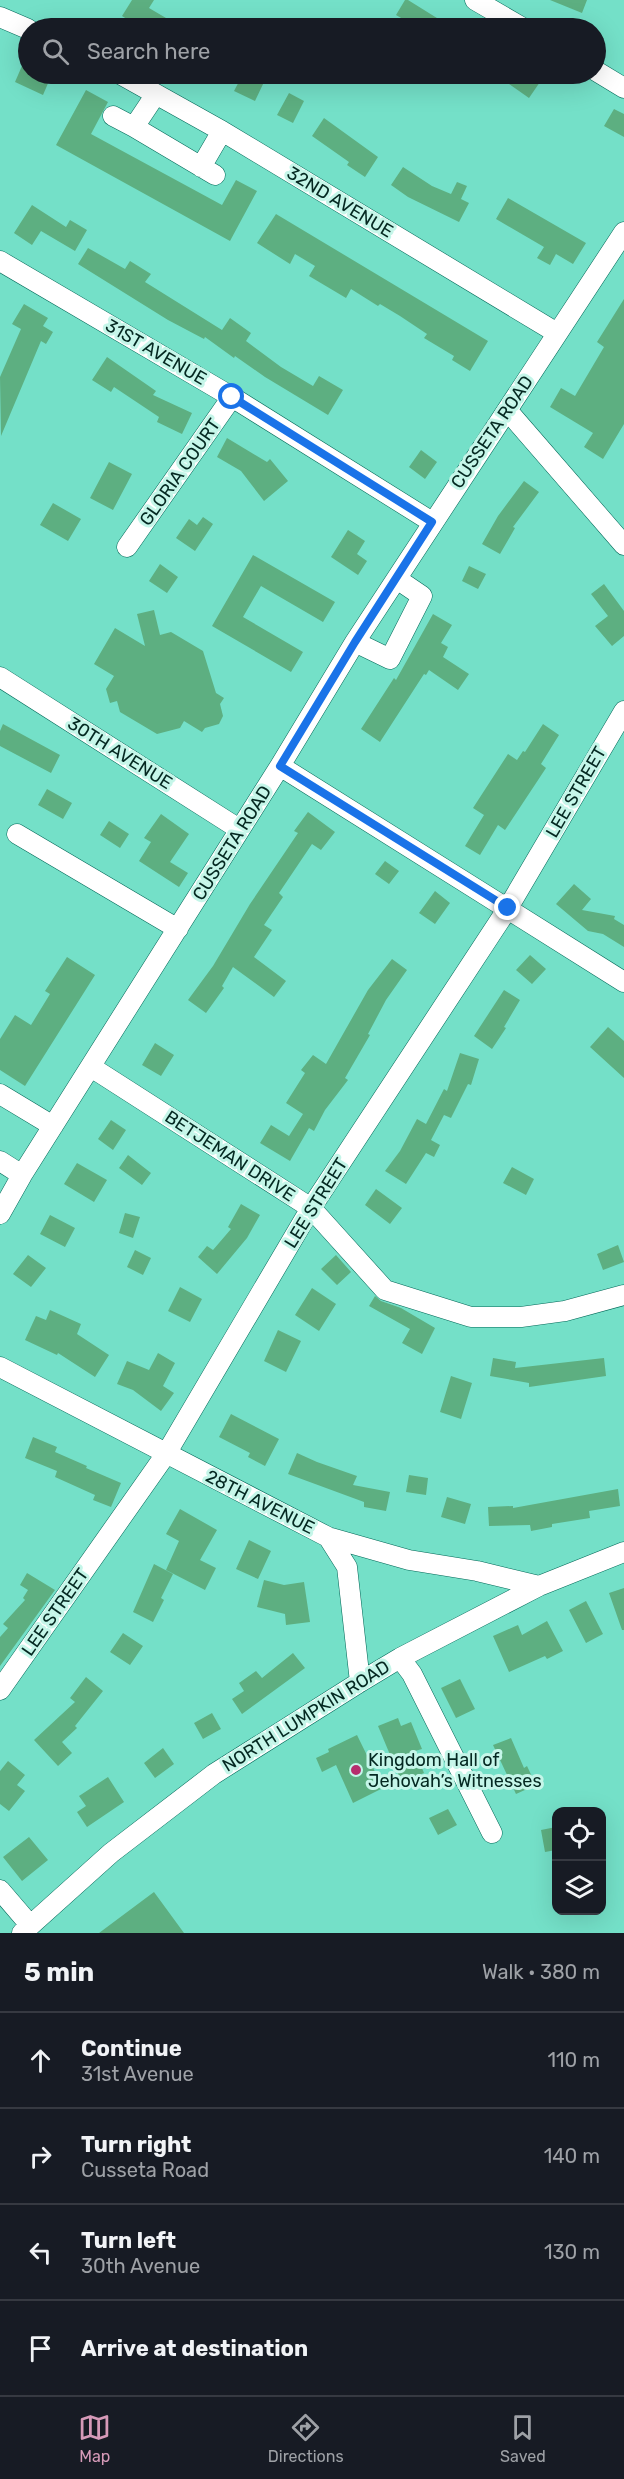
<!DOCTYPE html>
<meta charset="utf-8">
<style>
body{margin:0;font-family:Rubik,sans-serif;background:#242831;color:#f1f3f6}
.controls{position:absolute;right:18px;bottom:18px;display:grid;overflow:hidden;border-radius:12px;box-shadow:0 6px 24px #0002}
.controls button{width:54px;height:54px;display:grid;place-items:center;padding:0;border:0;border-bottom:2px solid #363941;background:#171b24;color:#f1f3f6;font:30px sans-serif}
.stop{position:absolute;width:18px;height:18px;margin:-14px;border:4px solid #1a73e8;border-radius:50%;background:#fff}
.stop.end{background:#1a73e8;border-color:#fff;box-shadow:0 2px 6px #0008}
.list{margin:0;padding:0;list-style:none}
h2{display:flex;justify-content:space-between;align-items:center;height:78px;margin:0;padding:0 24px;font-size:26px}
h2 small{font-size:20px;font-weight:400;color:#9ea1a6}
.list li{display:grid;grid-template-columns:39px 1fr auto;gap:18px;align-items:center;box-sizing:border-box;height:96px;padding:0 24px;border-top:2px solid #363941}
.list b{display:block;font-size:22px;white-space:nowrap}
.list p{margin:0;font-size:20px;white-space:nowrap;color:#9ea1a6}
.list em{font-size:20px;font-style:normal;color:#9ea1a6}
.icon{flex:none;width:33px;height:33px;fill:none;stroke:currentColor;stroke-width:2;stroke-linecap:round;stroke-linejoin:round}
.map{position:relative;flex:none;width:624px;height:1933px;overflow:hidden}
.search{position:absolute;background:#171b24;box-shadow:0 6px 24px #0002;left:18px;right:18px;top:18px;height:66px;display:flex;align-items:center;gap:15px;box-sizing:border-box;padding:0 21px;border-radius:33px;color:#9ea1a6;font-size:22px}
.sheet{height:462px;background:#171b24}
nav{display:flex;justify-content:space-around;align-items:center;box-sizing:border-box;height:84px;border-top:2px solid #363941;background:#171b24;font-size:16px;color:#9ea1a6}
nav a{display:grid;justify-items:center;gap:3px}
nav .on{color:#d69ab8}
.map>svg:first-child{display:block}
.building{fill:#5daf81}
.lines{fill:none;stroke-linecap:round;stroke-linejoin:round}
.minor-casing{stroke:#026858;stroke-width:21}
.minor{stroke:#fff;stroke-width:20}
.route{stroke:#1a73e8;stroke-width:8}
.poi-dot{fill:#b62e6d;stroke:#c5f6e9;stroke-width:2}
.labels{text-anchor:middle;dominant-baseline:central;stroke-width:6;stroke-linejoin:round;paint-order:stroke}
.street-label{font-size:18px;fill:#042821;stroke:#c5f6e9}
.poi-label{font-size:18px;fill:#042821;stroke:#c5f6e9;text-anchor:start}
</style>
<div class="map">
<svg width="624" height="1933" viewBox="0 0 624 1933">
<rect width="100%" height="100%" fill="#74e0c8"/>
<path class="building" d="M132,0H154L149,8L183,28H153L141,21L138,26L122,16Z
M405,0H408L453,28H418L396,15Z
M550,0H587L582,13Z
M28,52V74H52L43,95L15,82Z
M243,74L264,82L255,101L234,91Z
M510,74H529L540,82L529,98L505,81Z
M86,90L108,102L91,134L222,205L236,180L257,191L230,241L56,145Z
M289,93L304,101L293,123L277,115Z
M614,109L624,114V137L604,126Z
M324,118L378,157L365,177L347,165L349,162L312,136Z
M403,167L432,186L451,194L457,182L467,186L461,199L469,203L459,222L408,197L391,185Z
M508,198L586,243L573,264L556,254L550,265L537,258L544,247L496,219Z
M32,205L66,227L70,220L87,230L75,251L41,231L32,245L14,233Z
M276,214L488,341L470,371L452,360L454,356L424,338L427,334L400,316L380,304L378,306L351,289L346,298L309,276L315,266L295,254L290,264L257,243Z
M88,248L125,269L130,261L151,274L145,282L222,330L230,318L251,333L246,341L281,367L313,386L319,376L343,390L328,415L265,377L235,356L234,358L205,337L204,339L168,320L78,264Z
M624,299V424L603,459L584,447L593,433L550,407L561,388L575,396L604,347L597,342Z
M24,304L48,318L43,326L53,332L46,344L41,341L1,436L0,377L21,329L12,324Z
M107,357L156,391L153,395L192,413L182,434L157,422L159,417L114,387L111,392L92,380Z
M227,438L267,462L270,459L288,481L264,501L241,471L217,457Z
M421,450L437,462L425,479L409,467Z
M109,462L132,474L113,510L90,498Z
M524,481L539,492L513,527L515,528L500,554L482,544L498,516Z
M53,503L81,519L68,541L40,525Z
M203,517L213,524L195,551L176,538L189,519L197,525Z
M348,530L365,541L357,554L367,561L358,575L331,557Z
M253,555L335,602L323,622L261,586L243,617L303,652L291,672L212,626Z
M160,564L178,577L167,593L149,581Z
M469,566L486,574L478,589L462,581Z
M604,584L624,611V636L612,646L595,626L608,616L591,594Z
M154,610L160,635L171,632L203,651L216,693L224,698L220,704L223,716L219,724L205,728L202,732L184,721L180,728L157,734L120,712L117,701L110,703L106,689L114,676L94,664L115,628L145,646L137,614Z
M433,614L452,625L441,643L448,647L443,657L469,674L458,690L429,670L426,675L424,674L380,742L361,729L394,678L396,680Z
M3,724L60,755L51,773L0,746V731Z
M543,724L559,735L541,764L546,768L505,830L498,825L480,855L465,846L484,815L473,808L508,754L517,760L523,751L525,752Z
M47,789L72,803L63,819L38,805Z
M308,812L335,832L321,850L312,844L279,893L283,897L264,925L272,930L254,957L286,981L274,997L233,967L222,986L224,988L206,1013L188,1000L213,966L250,904L298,833L294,831Z
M161,814L189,834L170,862L188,873L179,887L139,861L151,842L144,838Z
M109,821L129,834L120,848L100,835Z
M385,861L399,871L389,884L375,874Z
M574,884L591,899L582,910L615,916L614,919L624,925V947L603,934L588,931L556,904Z
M435,891L450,903L435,924L419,913Z
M530,955L546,969L532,984L516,970Z
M67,957L95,975L25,1086L0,1070V1039L15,1015L31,1025L50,994L45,991Z
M392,959L407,970L386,1000L368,1034L370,1035L345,1078L348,1080L325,1110L314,1131L309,1128L290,1161L260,1143L271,1125L289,1136L303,1114L286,1103L305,1073L301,1070L313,1055L326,1064L368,990Z
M504,990L520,1000L504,1027L506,1028L492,1049L474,1036Z
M608,1027L624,1041V1078L590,1047Z
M155,1043L174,1055L161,1076L142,1065Z
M460,1053L479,1059L471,1085L468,1084L451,1118L444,1115L431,1140L440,1145L434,1157L426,1153L406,1184L385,1171L400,1151L417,1119L426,1124L444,1089L447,1091Z
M111,1120L126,1130L113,1150L98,1139Z
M128,1155L151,1173L142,1185L119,1168Z
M77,1163L107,1180L94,1202L64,1184Z
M512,1167L534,1179L526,1195L503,1183Z
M376,1189L402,1208L390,1224L365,1205Z
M241,1204L260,1215L247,1238L217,1274L198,1257L207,1246L213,1250L231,1229L228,1227Z
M125,1213L140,1217L133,1238L119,1233Z
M50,1215L75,1228L65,1247L40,1234Z
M618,1245L624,1262L603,1270L597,1254Z
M135,1250L151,1258L143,1275L127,1267Z
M28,1255L46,1268L31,1287L13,1274Z
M336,1255L351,1272L337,1285L321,1269Z
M180,1287L202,1299L190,1322L168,1311Z
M312,1288L336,1304L319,1331L295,1315Z
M375,1296L381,1301L401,1308L435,1328L422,1354L402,1343L410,1329L369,1306Z
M50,1310L81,1324L77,1334L109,1355L95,1377L58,1353L57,1355L25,1340L36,1316L46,1320Z
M278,1330L301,1341L286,1372L264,1361Z
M158,1353L175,1363L163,1386L174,1393L161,1411L133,1390L117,1384L127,1361L149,1370Z
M493,1358L516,1362L515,1368L604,1358L606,1376L529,1387V1383L490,1376Z
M451,1376L472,1383L461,1419L440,1412Z
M231,1414L279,1439L265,1466L248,1457L250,1453L219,1437Z
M33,1437L57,1447L55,1452L87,1466L86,1468L121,1483L111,1507L93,1500L95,1495L55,1477L57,1471L25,1458Z
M297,1453L317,1462L357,1476L353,1485L390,1492L386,1511L364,1507V1502L288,1474Z
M409,1475L428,1478L426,1495L406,1492Z
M618,1489L620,1506L589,1511L590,1518L552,1524V1527L531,1531L530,1525L489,1526L488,1507L513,1506V1508Z
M447,1497L471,1504L465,1524L441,1517Z
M180,1509L217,1530L200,1560L216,1568L205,1590L166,1570L179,1541L166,1534Z
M249,1540L271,1551L258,1579L236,1569Z
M154,1564L173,1574L161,1598L164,1600L153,1622L133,1612Z
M27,1573L55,1590L0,1666V1637L8,1628L3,1624L25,1600L23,1598L28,1590L20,1585Z
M264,1580L284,1585L304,1582L310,1622L286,1625L285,1614L257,1607Z
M624,1588V1630H622L609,1593Z
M586,1601L603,1634L586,1643L569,1610Z
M547,1621L563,1651L547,1659L545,1656L509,1672L493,1636L518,1625L522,1635Z
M123,1633L143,1646L130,1665L110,1652Z
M293,1653L305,1668L242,1714L232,1699L244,1691L239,1683L256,1671L262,1678Z
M86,1677L103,1691L75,1726L77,1728L62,1742L72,1753L58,1766L34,1740L75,1702L70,1698Z
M460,1679L475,1709L456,1718L441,1688Z
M212,1713L221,1729L203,1739L194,1723Z
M398,1718L401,1726L411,1722L422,1749L415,1751L424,1773L405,1781H401L378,1726Z
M357,1735L383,1788L353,1803L336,1765L322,1772L316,1758L329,1752L328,1749Z
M511,1738L524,1768L527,1766L536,1785L516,1794L493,1745Z
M163,1748L174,1764L155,1778L144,1763Z
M8,1761L25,1775L17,1785L25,1791L9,1811L0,1804V1771Z
M108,1777L124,1802L87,1827L77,1812L86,1806L79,1796Z
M448,1809L457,1825L438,1835L429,1818Z
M556,1827V1850L545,1852L541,1830Z
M29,1837L48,1860L22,1881L3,1857Z
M154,1892L184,1933H99Z"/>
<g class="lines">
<g class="minor-casing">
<path id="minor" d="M475,0L523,28
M0,17L28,29
M596,71L624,88
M120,74L222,131L557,333
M156,94L134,127L215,175
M113,116L134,127
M201,167L222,131
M0,261L232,397L432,522
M507,410L624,545
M127,547L232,397
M355,642L390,659L422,596L397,579
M0,677L239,829
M280,766L624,982
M17,834L178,929
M91,1067L311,1208L385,1290L471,1317H521L565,1311L624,1295
M0,1094L53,1126
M0,1161L22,1175
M0,1214L22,1175L280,766L355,642L624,232
M0,1367L328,1537L409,1560L477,1571L539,1586
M328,1537L347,1567L360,1682
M400,1658L412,1674L492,1833
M0,1690L166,1454L311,1208L508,908L624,711
M0,1890L30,1925
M22,1933L111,1853L214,1774L360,1682L400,1658L539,1586L624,1552"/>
</g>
<use href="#minor" class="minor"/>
</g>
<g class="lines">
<path class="route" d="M232,397L432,522L355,642L280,766L508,908"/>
</g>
<circle class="poi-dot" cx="356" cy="1770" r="6"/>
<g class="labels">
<g class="street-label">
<text transform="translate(340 202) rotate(31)">32ND AVENUE</text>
<text transform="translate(156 352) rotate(30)">31ST AVENUE</text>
<text transform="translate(492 432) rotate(-56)">CUSSETA ROAD</text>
<text transform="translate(180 472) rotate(-55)">GLORIA COURT</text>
<text transform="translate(120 753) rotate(32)">30TH AVENUE</text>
<text transform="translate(576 792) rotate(-60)">LEE STREET</text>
<text transform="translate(232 843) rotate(-58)">CUSSETA ROAD</text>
<text transform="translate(230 1156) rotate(33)">BETJEMAN DRIVE</text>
<text transform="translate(316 1203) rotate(-58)">LEE STREET</text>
<text transform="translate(260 1502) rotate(27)">28TH AVENUE</text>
<text transform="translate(55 1612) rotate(-55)">LEE STREET</text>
<text transform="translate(306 1716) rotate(-32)">NORTH LUMPKIN ROAD</text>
</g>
<g class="poi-label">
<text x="368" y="1760">Kingdom Hall of<tspan x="368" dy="21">Jehovah’s Witnesses</tspan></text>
</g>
</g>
</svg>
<div class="controls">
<button><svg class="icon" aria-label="locate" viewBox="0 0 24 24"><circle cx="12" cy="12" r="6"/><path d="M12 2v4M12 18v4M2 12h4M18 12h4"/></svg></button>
<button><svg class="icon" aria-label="layers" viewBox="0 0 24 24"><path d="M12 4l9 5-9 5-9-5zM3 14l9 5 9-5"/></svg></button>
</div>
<div class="stop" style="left:232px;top:397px"></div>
<div class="stop end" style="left:508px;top:908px"></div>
<div class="search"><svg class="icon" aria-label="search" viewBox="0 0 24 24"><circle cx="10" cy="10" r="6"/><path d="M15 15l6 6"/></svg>Search here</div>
</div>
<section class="sheet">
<h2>5 min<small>Walk · 380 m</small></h2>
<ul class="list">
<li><svg class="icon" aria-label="ahead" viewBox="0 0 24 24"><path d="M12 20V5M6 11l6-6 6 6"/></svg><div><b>Continue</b><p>31st Avenue</p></div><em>110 m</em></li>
<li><svg class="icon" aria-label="right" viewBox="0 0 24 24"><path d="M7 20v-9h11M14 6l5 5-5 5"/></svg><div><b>Turn right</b><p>Cusseta Road</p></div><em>140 m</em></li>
<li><svg class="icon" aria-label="left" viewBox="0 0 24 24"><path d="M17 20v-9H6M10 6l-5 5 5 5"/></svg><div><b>Turn left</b><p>30th Avenue</p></div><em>130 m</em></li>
<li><svg class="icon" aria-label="arrive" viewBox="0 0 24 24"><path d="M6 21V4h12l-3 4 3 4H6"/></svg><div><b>Arrive at destination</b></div></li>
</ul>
</section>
<nav>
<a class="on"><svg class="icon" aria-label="map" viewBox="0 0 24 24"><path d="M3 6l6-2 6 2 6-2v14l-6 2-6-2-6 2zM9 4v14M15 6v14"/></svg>Map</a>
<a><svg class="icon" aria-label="directions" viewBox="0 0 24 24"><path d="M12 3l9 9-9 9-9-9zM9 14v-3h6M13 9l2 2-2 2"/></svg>Directions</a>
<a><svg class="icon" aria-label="saved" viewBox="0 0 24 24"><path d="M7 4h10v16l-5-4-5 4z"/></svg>Saved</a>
</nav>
